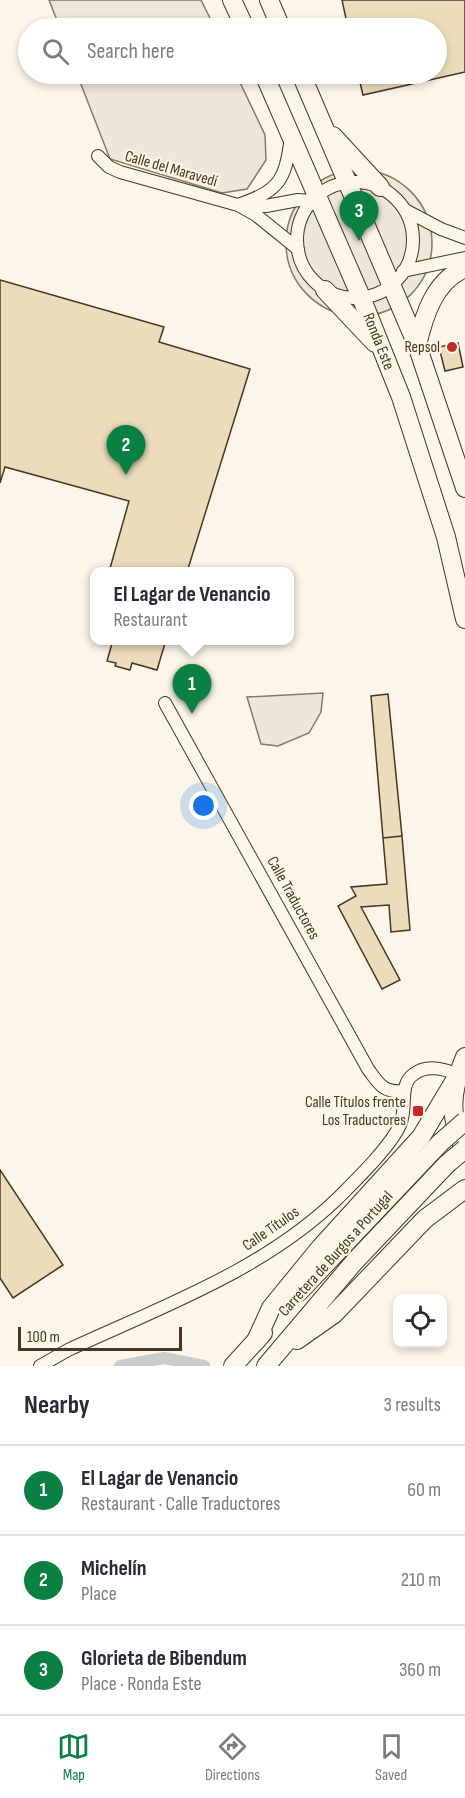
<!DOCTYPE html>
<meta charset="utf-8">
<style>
body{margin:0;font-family:"Sofia Sans Condensed",sans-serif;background:#f7f7f7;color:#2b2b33}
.controls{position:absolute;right:18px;bottom:18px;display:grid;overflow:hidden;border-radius:12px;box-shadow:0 3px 9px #0003}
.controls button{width:54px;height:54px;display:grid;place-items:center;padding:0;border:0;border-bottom:2px solid #e1e1e2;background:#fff;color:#2b2b33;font:30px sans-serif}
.scale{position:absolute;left:18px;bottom:15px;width:164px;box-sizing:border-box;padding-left:6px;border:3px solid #4a3520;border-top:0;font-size:16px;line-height:21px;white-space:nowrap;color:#4a3520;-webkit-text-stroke:4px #fbf6e9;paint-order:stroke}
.you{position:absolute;left:204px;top:806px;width:21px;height:21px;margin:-15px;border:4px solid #fff;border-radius:50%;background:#1a73e8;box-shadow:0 0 0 9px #1a73e833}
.badge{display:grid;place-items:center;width:39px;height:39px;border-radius:50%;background:#0b8043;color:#fff;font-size:20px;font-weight:700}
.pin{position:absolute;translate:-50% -50px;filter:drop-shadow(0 2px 3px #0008)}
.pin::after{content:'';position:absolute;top:32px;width:21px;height:18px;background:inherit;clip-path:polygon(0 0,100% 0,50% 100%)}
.popup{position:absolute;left:90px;top:567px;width:204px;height:78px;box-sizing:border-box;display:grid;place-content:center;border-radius:12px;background:#fff;filter:drop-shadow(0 2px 4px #0005);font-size:20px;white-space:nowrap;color:#7c7c81}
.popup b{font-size:22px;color:#2b2b33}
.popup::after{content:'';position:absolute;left:50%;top:100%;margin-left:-12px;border:12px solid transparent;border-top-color:#fff}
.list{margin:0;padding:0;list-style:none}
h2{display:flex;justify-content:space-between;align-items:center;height:78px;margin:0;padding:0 24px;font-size:26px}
h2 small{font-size:20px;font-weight:400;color:#7c7c81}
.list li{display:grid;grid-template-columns:39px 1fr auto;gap:18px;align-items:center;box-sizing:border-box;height:90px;padding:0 24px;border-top:2px solid #e1e1e2}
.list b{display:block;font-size:22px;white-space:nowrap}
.list p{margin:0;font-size:20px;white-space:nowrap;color:#7c7c81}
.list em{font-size:20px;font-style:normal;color:#7c7c81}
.icon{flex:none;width:33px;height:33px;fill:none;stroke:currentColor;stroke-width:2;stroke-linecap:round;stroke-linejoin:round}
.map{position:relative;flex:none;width:465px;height:1366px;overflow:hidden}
.search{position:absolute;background:#fff;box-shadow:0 3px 9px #0003;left:18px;right:18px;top:18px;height:66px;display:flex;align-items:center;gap:15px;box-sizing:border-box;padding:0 21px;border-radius:33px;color:#7c7c81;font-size:22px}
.sheet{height:348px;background:#fff}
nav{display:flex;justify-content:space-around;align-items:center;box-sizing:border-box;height:84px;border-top:2px solid #e1e1e2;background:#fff;font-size:16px;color:#7c7c81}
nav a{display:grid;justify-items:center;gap:3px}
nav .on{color:#0b8043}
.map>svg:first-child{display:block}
.parking{fill:#ede7d9;stroke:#887966;stroke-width:1.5}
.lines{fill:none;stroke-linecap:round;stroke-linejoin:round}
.canal{stroke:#c9cecd;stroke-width:12}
.building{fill:#ecdcbc;stroke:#4a3520;stroke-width:1.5}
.minor-casing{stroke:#4a3520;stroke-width:14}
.highway-casing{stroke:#4a3520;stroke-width:20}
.minor{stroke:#fbf6e9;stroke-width:12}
.highway{stroke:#fbf6e9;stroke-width:18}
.highway-bridge-casing{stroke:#4a3520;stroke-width:20;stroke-linecap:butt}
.highway-bridge{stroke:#fbf6e9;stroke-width:18}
.poi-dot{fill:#c62828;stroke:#fbf6e9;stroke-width:2}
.labels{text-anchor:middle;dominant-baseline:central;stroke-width:4.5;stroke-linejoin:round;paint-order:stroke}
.street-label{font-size:16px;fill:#4a3520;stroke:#fbf6e9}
.poi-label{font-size:16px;fill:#4a3520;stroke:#fbf6e9;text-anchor:end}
</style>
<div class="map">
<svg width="465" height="1366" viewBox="0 0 465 1366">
<rect width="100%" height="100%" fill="#fbf6e9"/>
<path class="parking" d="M49,0H201L215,28H60Z
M77,74H236L265,135L266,160L247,189L222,193L110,159Z
M286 243a73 73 0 1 1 146 0a73 73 0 1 1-146 0Z
M323,693L321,712L309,733L278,746L261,744L247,697Z"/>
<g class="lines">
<path class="canal" d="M120,1366L164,1358L204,1366"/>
</g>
<path class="building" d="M342,0H465V72L363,95L358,74H436V28H348Z
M0,280L164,327L159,342L250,369L187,572H109L129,501L5,467L0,483Z
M458,343L463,367L445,371L439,347Z
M113,640H166L157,670L132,663L130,670L115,666L116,663L107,661Z
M388,694L402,836L383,838L371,696Z
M402,836L410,930L391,932L389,905L361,907L400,980L382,989L338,906L356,896L351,887L387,884L383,838Z
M0,1170L63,1265L13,1298L0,1278Z"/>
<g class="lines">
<g class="minor-casing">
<path id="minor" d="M98,156L109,167L120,172L238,205L256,215L298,249
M297 240a58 58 0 1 1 116 0a58 58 0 1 1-116 0Z
M238,205C280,190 285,181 291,137
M245,205L266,206L298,200L312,201
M405,210L441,229L465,238
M403,271L465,258
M165,703L368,1069C379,1084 383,1093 404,1091
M40,1366L68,1350C161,1307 264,1270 338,1198C356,1180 390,1147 400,1125C408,1107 398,1085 414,1074C427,1064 444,1069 457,1074"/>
</g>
<g class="highway-casing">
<g id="highway">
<path d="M232,0L245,28"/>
<path d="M269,0L281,28"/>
<path id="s1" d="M264,74L361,297L401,397L446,537L465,619"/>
<path d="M301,74L417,345L465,488"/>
<path d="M333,136L380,187"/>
<path d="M325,290L375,343"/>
<path d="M417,345C424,316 434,281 465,268"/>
<path d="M465,1057C451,1090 448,1118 465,1150"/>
<path d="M299,1292L440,1143"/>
<path d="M297,1340L334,1314L425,1219L465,1189"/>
<path d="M256,1341L271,1308L320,1248L421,1137L455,1080"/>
<path d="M233,1366L263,1333"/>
<path d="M266,1366L355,1261L447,1164"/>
</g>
</g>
<use href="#minor" class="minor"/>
<use href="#highway" class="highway"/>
<g class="highway-bridge-casing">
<path id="highway-bridge" d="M440,1143L465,1121
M447,1164L465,1149"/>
</g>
<use href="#highway-bridge" class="highway-bridge"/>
</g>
<g class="poi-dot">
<circle cx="452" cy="347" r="6"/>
<rect x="412" y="1105" width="12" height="12" rx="3"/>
</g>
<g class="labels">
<g class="street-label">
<text transform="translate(171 169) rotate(16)">Calle del Maravedí</text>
<text stroke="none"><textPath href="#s1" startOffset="291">Ronda Este</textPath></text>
<text transform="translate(293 898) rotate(61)">Calle Traductores</text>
<text transform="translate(271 1229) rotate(-35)">Calle Títulos</text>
<text transform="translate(336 1254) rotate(-48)">Carretera de Burgos a Portugal</text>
</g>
<g class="poi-label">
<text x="440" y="347">Repsol</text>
<text x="406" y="1102">Calle Títulos frente<tspan x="406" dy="18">Los Traductores</tspan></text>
</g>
</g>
</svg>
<div class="controls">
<button><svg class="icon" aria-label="locate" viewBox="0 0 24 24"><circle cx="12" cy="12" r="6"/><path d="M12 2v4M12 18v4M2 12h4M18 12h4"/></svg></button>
</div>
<div class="scale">100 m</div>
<div class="you"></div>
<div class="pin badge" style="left:192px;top:714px">1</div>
<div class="popup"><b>El Lagar de Venancio</b>Restaurant</div>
<div class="pin badge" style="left:126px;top:475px">2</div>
<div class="pin badge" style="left:359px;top:241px">3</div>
<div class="search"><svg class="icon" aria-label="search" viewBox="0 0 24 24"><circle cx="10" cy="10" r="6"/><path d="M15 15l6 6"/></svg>Search here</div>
</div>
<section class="sheet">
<h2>Nearby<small>3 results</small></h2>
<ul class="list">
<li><span class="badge">1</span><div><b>El Lagar de Venancio</b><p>Restaurant · Calle Traductores</p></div><em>60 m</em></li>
<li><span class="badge">2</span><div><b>Michelín</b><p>Place</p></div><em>210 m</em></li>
<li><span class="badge">3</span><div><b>Glorieta de Bibendum</b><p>Place · Ronda Este</p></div><em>360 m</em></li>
</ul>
</section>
<nav>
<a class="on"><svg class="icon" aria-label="map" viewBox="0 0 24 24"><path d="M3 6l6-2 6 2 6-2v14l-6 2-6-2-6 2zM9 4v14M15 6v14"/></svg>Map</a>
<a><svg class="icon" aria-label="directions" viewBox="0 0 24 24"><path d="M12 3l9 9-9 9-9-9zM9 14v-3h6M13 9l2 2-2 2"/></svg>Directions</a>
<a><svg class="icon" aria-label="saved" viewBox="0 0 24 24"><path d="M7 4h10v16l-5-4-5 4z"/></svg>Saved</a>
</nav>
